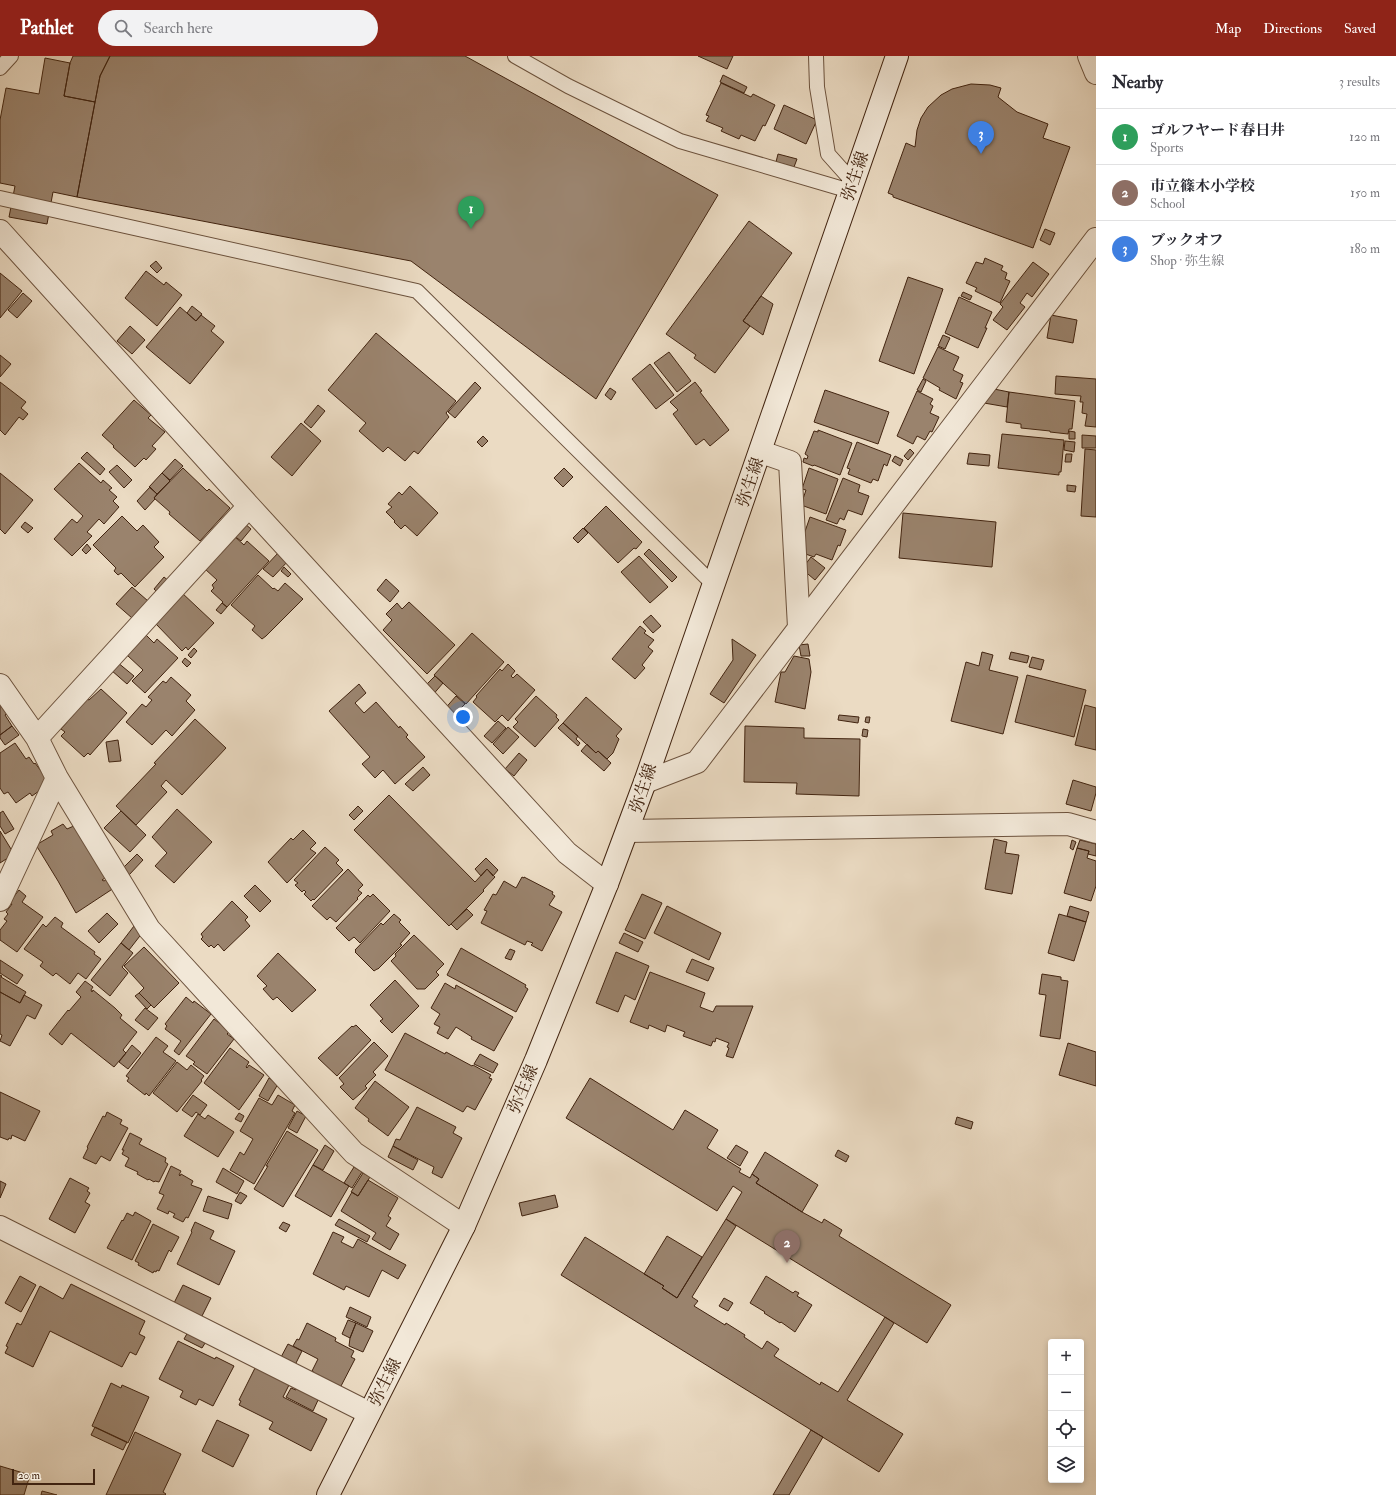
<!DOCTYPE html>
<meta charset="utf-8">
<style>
body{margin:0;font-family:"IM FELL Double Pica","Noto Serif JP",serif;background:#f2f2f3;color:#2b2b33}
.controls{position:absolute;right:12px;bottom:12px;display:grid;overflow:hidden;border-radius:4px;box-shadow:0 2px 6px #0003}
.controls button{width:36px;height:36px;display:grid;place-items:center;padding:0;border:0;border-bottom:1px solid #e1e1e2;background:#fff;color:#2b2b33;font:20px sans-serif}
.scale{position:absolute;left:12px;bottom:10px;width:83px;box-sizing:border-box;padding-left:4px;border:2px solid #422410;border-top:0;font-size:11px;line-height:14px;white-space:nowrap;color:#422410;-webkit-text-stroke:3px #f2e8d8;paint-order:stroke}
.you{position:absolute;left:463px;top:661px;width:14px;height:14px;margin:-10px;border:3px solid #fff;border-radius:50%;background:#1a73e8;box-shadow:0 0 0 6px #1a73e833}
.badge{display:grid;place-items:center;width:26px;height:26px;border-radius:50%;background:#8f2418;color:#fff;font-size:13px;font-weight:700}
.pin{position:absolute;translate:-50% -33px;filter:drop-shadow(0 1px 2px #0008)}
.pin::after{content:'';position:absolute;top:21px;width:14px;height:12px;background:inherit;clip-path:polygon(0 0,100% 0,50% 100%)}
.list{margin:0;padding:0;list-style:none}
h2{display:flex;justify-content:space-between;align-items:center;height:52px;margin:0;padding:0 16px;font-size:17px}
h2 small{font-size:13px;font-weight:400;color:#7c7c81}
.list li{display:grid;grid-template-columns:26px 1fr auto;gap:12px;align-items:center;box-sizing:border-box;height:56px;padding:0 16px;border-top:1px solid #e1e1e2}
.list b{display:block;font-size:15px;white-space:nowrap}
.list p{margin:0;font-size:13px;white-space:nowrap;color:#7c7c81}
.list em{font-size:13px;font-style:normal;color:#7c7c81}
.icon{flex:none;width:22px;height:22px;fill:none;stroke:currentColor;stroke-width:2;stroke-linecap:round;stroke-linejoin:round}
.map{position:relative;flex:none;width:1096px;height:1439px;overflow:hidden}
header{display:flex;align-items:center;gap:24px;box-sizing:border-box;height:56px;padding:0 20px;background:#8f2418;color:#fff}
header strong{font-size:19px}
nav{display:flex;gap:22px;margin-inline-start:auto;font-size:14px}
.search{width:280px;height:36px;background:#f2f2f3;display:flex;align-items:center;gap:10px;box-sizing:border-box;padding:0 14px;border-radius:22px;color:#7c7c81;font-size:15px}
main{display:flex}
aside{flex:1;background:#fff}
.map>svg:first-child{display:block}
.building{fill:#9a836d;stroke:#422410}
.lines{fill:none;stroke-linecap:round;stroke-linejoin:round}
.lane-casing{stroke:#6c523d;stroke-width:16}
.street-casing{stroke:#6c523d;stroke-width:24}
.secondary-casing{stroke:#422410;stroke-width:24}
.lane{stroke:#f2e8d8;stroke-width:14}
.street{stroke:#f2e8d8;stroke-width:22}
.secondary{stroke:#f2e8d8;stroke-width:22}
.labels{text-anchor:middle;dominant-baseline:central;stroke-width:3;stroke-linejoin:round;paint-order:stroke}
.street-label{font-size:17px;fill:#422410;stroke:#f2e8d8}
</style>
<header>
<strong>Pathlet</strong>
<div class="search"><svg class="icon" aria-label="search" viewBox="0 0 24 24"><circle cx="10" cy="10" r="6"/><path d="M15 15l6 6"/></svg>Search here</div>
<nav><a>Map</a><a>Directions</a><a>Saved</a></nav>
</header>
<main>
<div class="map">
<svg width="1096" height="1439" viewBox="0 0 1096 1439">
<rect width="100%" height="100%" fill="#ebdbc3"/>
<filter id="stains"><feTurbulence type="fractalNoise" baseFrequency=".005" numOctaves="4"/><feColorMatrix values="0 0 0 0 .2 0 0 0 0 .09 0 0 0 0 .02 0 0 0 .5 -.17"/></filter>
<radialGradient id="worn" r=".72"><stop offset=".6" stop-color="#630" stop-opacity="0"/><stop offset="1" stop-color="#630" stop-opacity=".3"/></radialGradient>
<path class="building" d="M73,0H110L100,20L95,46L64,40L70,7Z
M110,0H465L718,139L596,343L411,205L77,141L100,20Z
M698,0H733L727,13Z
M45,2L70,7L64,40L95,46L77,141L53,136L47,168L9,161L15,130L0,127V64L6,32L39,38Z
M723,19L747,31L744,37L720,26Z
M721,27L751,41L753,38L775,49L765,70L763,69L755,85L741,79L739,83L721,75L723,72L706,65L709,60L706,59Z
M971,28L990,29L1001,32L998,41L1017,56L1048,68L1043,82L1070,91L1033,192L893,141V139L888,137L906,87L915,91L917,74L921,62L928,51L941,39L952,33Z
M784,49L817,64L806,88L774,73Z
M778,98L797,103L794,111L776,106Z
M749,165L792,197L743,265L750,270L715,317L694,302L696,299L666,278Z
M1045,173L1055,177L1050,189L1040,184Z
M985,202L1003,210L1001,214L1007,217L1005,223L1010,225L1000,247L975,235L977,232L966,227L976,206L983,208Z
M156,205L162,212L157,217L150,210Z
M1033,206L1049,218L1032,241L1027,237L1020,247L1025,251L1007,274L993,264L1003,251L1000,248Z
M146,215L164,229L166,226L182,239L157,270L125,242Z
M0,217L22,235L0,262Z
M908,221L943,233L914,318L879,305Z
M963,236L972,240L970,244L961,240Z
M23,237L32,245L17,262L8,254Z
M761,240L773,248L763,279L743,265Z
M959,241L992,256L985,272H987L978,292L945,277Z
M192,250L202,258L196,265L187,257Z
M180,251L196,265L201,259L215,270L211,275L224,286L190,328L146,291Z
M1051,259L1077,264L1073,287L1047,282Z
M130,270L145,284L132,298L117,285Z
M376,277L456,345L446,357L449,361L418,398L414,395L405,405L388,391L383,396L359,375L366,367L328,334Z
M943,279L950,282L945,293L938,290Z
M938,291L959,301L953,314L963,319L960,326L963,327L956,343L939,334L940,332L923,322Z
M669,296L691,325L677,336L654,307Z
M0,299L11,308L0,321Z
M650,308L674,339L656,353L632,323Z
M1056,320L1096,323V371L1085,370L1087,358L1082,357L1083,346H1080L1081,340L1055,338Z
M923,323L926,325L921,336L917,334Z
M0,326L26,346L21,352L28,358L23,364L19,361L5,379L0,374Z
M475,326L481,332L455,362L448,356Z
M695,326L702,335L700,336L729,374L710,390L704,383L696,389L673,358L678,354L670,346Z
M610,332L616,336L611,344L605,339Z
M994,333L1009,336L1007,351L984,347Z
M825,334L889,356L878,388L814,366Z
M917,335L933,343L930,348L933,350L930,357L939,361L932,376L930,375L925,384L917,380L913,388L897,380Z
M1009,336L1075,345L1072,373H1069L1068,378L1050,376V375L1021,372V368L1006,366Z
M134,344L151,359L148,362L165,376L152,390L156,393L146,404L144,402L135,411L113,391L114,390L102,379Z
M318,349L325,355L311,372L304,366Z
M301,367L321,385L292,420L271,401Z
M818,374L852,387L840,419L814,409L813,410L803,406L804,402L807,403L808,400L805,398L814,375L818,376Z
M1069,375L1075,376V383H1069Z
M1002,378L1064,384L1061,416H1059V419L998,412Z
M1082,379L1096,380V392H1082Z
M483,380L488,385L482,391L477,386Z
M1065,385L1075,386L1074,396L1064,394Z
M857,386L891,399L887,410L884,408L878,425L873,423L871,427L848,418L850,413L847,412Z
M910,393L914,397L908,404L904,400Z
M1085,393L1096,394V461L1081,460Z
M87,396L105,413L100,419L81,402Z
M969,397L990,399L989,410L967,408Z
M1066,398H1072L1071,406H1065Z
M895,400L903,404L900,410L892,405Z
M175,403L183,410L170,424L162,417Z
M79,407L101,427L103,424L112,432L109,434L117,441L113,445L119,451L104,468L99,463L87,476L92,480L72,500L54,483L72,463L77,467L83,460L54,433Z
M117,409L132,424L124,432L109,416Z
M183,412L207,435L209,433L230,452L200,485L169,458L170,456L154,442Z
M564,412L573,421L563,431L554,422Z
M809,412L838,423L826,458L801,449L806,434L802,433Z
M0,417L33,444L5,478L0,473Z
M162,417L170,425L157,438L149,431Z
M843,422L860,429L858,436L869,440L862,459L848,454L844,464L840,462L837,468L826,464Z
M1067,429L1076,430L1075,436L1067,435Z
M410,430L438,457L417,480L405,469L401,473L394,466L395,465L386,456L392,451L388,448L399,436L402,439Z
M150,431L157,438L154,442L155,443L145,454L137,445Z
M606,450L642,486L636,493L634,492L618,507L584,472Z
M903,457L996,466L992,511L899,502Z
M122,460L137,475L143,469L159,486L154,491L164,501L135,531L121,517L118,519L114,515L116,512L93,489Z
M810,461L846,474L840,490L838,489L832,504L816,498L814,501L800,496V490Z
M25,466L33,472L28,477L21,471Z
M244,467L251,473L241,485L233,479Z
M583,472L588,477L578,487L573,482Z
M233,479L244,489L247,485L269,505L227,551L222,547L223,546L211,535L214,532L212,529L217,524L205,513Z
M87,488L91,493L86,498L82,494Z
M649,493L677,521L672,526L644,498Z
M279,496L289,504L273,521L263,513Z
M639,500L668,531L650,547L621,516Z
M811,501L825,512L815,524L802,513Z
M284,511L291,518L288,521L281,515Z
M258,519L273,533L274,532L278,535L285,527L303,543L266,580L262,583L252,574L255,570L231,549Z
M164,521L170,526L159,538L154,533Z
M386,523L399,535L390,546L377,534Z
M132,531L148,545L132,562L116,548Z
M181,536L214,567L188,594L186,591L182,595L156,568L166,557L163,554Z
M409,546L455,589L427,618L383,574L392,564L386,558L397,547L402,553Z
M222,547L227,551L221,558L216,554Z
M651,559L661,570L653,577L643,566Z
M640,570L646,575L644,577L654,584L648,591L653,595L642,609L645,612L635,623L612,603Z
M144,577L154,587L157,583L178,602L145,637L132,625L143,614L127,599Z
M472,577L504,606L466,648L434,619Z
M732,583L756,599L724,647L710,638L733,604Z
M808,588L810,600H801L799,589Z
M194,592L197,595L191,602L188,599Z
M982,596L993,599L989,614L1018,621L1003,678L951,665L966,606L979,610Z
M1011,596L1029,600L1027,607L1009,603Z
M794,600L809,603L811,616L805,653L775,646L781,616H785Z
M1032,601L1044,604L1041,614L1029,611Z
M185,602L191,607L187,611L182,606Z
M117,606L134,620L127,628L111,614Z
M508,608L515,615L511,620L513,622L517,618L535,634L508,665L502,659L495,666L473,646L477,641L476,640L500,613L502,615Z
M1027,619L1086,634L1074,681L1015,666Z
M435,620L443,627L431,641L422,633Z
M171,621L191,639L186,645L195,654L172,680L166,674L152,689L126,666L142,648L146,651L152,644L148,641L163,625L166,627Z
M359,628L366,637L355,647L364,657L376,646L399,672L400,670L408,679L406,681L425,701L395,728L383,714L375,722L362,708L370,701L329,655Z
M101,633L127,657L90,699L88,697L84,701L61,680L65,676L61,673L87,643L89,644Z
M456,640L465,648L451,662L443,655Z
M536,640L557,659L556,661L559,664L535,691L513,671L518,666L515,663Z
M586,641L622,673L616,680L619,683L613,697L607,703L598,695L596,697L563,667Z
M0,642L10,655L5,659L12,670L0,679Z
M1085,649L1096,652V694L1075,689Z
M839,659L859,661L858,667L838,664Z
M866,661H870L869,667L865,666Z
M195,663L226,692L182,739L166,724L161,730L167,736L136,769L116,750L156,708L154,707Z
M498,665L506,672L492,687L484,680Z
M563,667L578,680L576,683L580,687L578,690L558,672Z
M12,670L19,679L5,689L0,682V679Z
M745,670L804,672V682L860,683L859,740L796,738L797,727L744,726Z
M508,671L519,681L503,698L493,688Z
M863,673L868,674L867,681L862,680Z
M118,684L121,705L109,706L106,686Z
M15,687L26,703L29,701L34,708L35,707L47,723L43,725L46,730L32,740L30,737L16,747L8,736L4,738L0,732V697Z
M587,688L596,697L598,695L611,707L604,715L581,695Z
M519,697L527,704L514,720L505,713Z
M423,711L430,719L413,735L405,728Z
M1073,724L1096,731V737L1091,755L1066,748Z
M389,739L475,826L487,813L495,821L483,834L484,835L449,870L354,774Z
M358,750L363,755L354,764L349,759Z
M177,753L212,786L174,827L155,810L167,797L152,781Z
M3,755L14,773L5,778L0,770V757Z
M121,755L146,779L130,796L104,772Z
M63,768L67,773L76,769L108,820L102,824L104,825L111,821L117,830L76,857L58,825L36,789L53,779L51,775Z
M303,774L316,787L310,793L316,797L287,827L268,806L291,782L293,784Z
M0,775L14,798L0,807Z
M994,783L1007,786L1005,797L1019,799L1012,838L985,833Z
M1072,784L1076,786L1073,794L1070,792Z
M1080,784L1096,788V800L1088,798L1089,795L1077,792Z
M325,791L339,804L336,807L343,814L314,844L313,843L311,845L304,838L306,836L304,834L302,836L295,829L298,827L294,824Z
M1077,792L1089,795L1087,802L1096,805V830L1091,845L1064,837Z
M137,798L143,804L129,819L123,812Z
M486,802L498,814L493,820L487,813L481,820L475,813Z
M348,813L363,829L358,834L362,837L357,842L358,843L336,866L330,861L327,864L312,850Z
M522,821L524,822V821L553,836L552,838L555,840L549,849L562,856L542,895L531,889L533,887L527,885L525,889L481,867L487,855L484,854L493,838L496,839L504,825L516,832Z
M255,829L271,845L260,856L244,840Z
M19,834L26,840L22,846L43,861L17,896L0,884V874L7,865L4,863L8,858L6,856L12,848L9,847Z
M373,838L390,855L360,887L354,881L349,885L336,872L368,839L370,841Z
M642,838L662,847L645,883L625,874Z
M232,845L248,861L245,864L250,870L224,895L218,888L214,892L211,889L209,891L201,883L203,881L201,878Z
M667,850L721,877L709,904L654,877Z
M1070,850L1089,856L1086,866L1067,860Z
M467,853L473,859L457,874L451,868Z
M107,857L118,868L99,887L88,875Z
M394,858L401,864L399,866L410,877L400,888L402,889L378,913H377L374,915L355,896L356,895L355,894L381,867L383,869Z
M1059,858L1086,866L1074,905L1048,897Z
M55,861L63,867L61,871L95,896L94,898L101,903L86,923L78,917L70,928L56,917L53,920L40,910L43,906L24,893L43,868L46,871Z
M134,870L143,876L129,894L121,887Z
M624,877L643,886L638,896L619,887Z
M414,879L444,908L436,916L439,919L425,933H417L391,905L396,900L395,898Z
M121,887L133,897L122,911L128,917L110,940L91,924Z
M144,891L179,927L154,952L139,937L144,932L124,910Z
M461,892L526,929L525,931L528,933L516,956L447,919Z
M510,893L515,895L511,904L505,902Z
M616,896L649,910L635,944L625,939L618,956L596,947Z
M278,897L316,934L292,956L277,941L273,944L263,933L267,930L257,920Z
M692,903L714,912L708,925L686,916Z
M0,904L23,919L17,928L0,917Z
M650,916L705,937L700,951L713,956L716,950H753L733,1002L726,1000L729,992L727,991L729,987L716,982L715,986L713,985L711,990L683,980L685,976L667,969L665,976L649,969L648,973L630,966Z
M1042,918L1061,921V924L1068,925L1060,983L1040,980L1046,939L1039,938Z
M0,919L2,920L1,921L26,936L20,947L0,936Z
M395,924L419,950L392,977L380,965L383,963L370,949Z
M85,925L93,931L91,934L92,936L93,934L115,952L122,959L120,962L137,976L123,994L126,997L114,1011L71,977L62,989L49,978L68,954L69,955L81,941L76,936Z
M445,927L455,933L456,929L513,961L494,995L471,983L472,981L456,971L448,983L437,977L440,971L434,968L440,958L431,952Z
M0,936L20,947L24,939L42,949L35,963L27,959L10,990L0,985L2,979L0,978Z
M139,937L151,949L147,953L135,940Z
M186,941L193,947L194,945L211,958L179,999L174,995L181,985L165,973L167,970L165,968Z
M145,952L158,962L148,974L135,964Z
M214,963L230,975L227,978L234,983L207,1018L193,1008L195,1006L186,1000Z
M356,969L371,984L337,1020L318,1002L352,970L353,971Z
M405,977L445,998L446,996L472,1010L473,1009L491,1019L489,1022L492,1023L475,1054L467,1050L463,1056L385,1014Z
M156,981L168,990L163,996L176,1005L149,1040L146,1037L145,1039L127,1025L129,1022L126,1020Z
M374,986L388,1000L373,1016L376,1019L365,1030L367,1032L353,1044L340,1031L344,1028L339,1022Z
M1068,987L1096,996V1030L1059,1019Z
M132,989L141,997L128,1013L119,1006Z
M230,992L249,1006L246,1011L247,1012L249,1009L264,1019L239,1054L204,1027Z
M480,998L498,1008L493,1017L474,1008Z
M177,1006L187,1014L191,1009L204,1020L201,1024L202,1025L177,1056L153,1037Z
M269,1022L278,1028L268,1045L259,1040Z
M590,1022L673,1074L685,1054L718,1074L707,1092L741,1113L739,1116L750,1122L752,1118L759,1123L756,1127L802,1156L822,1167L824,1163L842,1174L839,1180L951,1249L927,1287L726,1163L742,1136L733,1130L717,1155L566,1062Z
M375,1025L409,1051L388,1080L368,1065L369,1063L355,1052Z
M0,1036L40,1055L25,1085L12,1079L11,1083L9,1082L8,1084L0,1081Z
M193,1039L207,1049L200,1059L196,1056L192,1061L182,1054Z
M278,1039L295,1049L292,1055L295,1057L254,1128L230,1114L240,1096L244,1099L253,1083L240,1075L259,1042L272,1049Z
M417,1051L456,1071L453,1077L462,1082L442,1122L432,1117L434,1111L393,1090L396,1083L400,1084Z
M297,1055L306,1060L297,1077L288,1072Z
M107,1056L122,1064L120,1068L128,1072L110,1105L101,1100L96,1108L83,1102L88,1092L87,1091L103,1060L105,1061Z
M239,1057L244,1060L241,1066L235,1063Z
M198,1058L205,1063L208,1059L234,1076L218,1101L184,1080Z
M957,1061L973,1066L971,1073L955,1068Z
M287,1075L318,1094L283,1151L254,1133L268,1110H266Z
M130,1077L142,1083L139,1088L166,1102L165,1106L168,1108L159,1126L155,1125L154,1126L149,1123L148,1124L137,1118L138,1116L125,1110L129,1102L122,1098L124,1094H122Z
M325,1089L334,1095L323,1114L313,1109Z
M736,1089L748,1096L740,1110L727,1102Z
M393,1090L418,1104L413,1114L388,1101Z
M838,1094L849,1100L846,1106L835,1100Z
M765,1096L818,1129L802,1156L756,1127L759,1123L752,1118Z
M313,1109L349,1130L331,1161L295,1140Z
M171,1110L181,1115L179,1119L180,1120L181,1118L193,1125L191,1129L202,1133L188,1162L186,1161L183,1166L173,1161L175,1158L169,1155L168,1158L157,1153L164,1139L159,1137Z
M354,1111L362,1116L352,1132L344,1127Z
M223,1112L244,1125L237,1138L216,1126Z
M363,1117L370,1121L358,1140L351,1136Z
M70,1122L89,1132L87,1135L90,1137L85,1146L90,1149L75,1177L49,1163Z
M368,1124L398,1142L388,1160L391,1162L386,1170L399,1178L390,1194L372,1183L376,1177L341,1155L352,1136L358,1140Z
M0,1125L6,1128L0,1142Z
M240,1136L247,1140L241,1148L235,1145Z
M555,1139L558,1151L522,1160L519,1147Z
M208,1140L232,1148L228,1163L203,1155Z
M135,1156L151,1165L132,1204L107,1192L122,1164L123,1165L127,1157L133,1160Z
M339,1163L370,1180L367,1186L335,1169Z
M726,1163L736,1170L692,1241L698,1245L694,1250L725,1269L726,1267L745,1279L744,1281L762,1293L767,1285L779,1293L774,1300L820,1329L821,1326L838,1336L885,1261L894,1267L847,1344L903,1378L879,1416L561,1219L585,1181L664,1230L662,1232L677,1242Z
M195,1166L214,1175L210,1183L235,1195L219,1229L177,1208L192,1176L191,1175Z
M283,1166L290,1169L286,1176L279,1172Z
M153,1168L179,1181L171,1196L169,1194L159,1215L157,1214L156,1216L154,1215L153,1217L138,1209L139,1207L135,1205Z
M333,1176L344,1181L341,1186L353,1192L358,1183L406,1209L398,1223L382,1214L369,1241L346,1230L344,1234L313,1218Z
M667,1180L702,1201L677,1242L662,1232L664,1230L644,1218Z
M20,1220L36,1229L21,1256L5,1247Z
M766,1220L793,1237L795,1235L799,1237L797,1240L812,1249L795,1276L781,1266L780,1267L764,1257L765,1256L750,1247Z
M71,1228L145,1265L139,1278L145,1281L136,1299L130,1296L122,1311L50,1275L33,1311L5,1297L8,1291L6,1290L17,1267L21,1269L40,1230L63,1243Z
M183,1229L211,1242L200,1264L172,1251Z
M724,1242L733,1247L728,1255L719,1250Z
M350,1251L371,1261L367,1271L346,1261Z
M348,1264L356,1267L350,1282L342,1278Z
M307,1267L336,1282L335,1285L354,1295L351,1301L355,1303L340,1332L313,1317V1315H312L318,1303L293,1290L297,1283L299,1284Z
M356,1267L373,1275L363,1296L349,1290L350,1282Z
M189,1274L207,1284L202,1292L184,1283Z
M178,1285L215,1303L216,1301L234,1310L213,1350L199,1343L196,1349L180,1341L183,1335L159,1323Z
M288,1288L302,1295L294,1311L280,1303Z
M256,1310L289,1329L283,1341L327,1363L311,1395L269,1373L273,1366L239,1349L241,1345L239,1344Z
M111,1327L121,1332L122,1329L149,1341L128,1387L92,1370Z
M297,1331L319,1342L313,1355L286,1341L291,1332L296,1334Z
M217,1364L249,1379L233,1411L202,1395Z
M95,1371L127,1386L123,1394L91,1379Z
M811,1374L823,1381L789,1439H773Z
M135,1376L181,1398L163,1436L166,1438L165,1439H106Z
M0,1410L30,1419L24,1439H0Z
M42,1435L57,1439H41Z"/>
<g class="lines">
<g class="lane-casing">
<path id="lane" d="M515,0L568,30L680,85L850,135
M816,0L817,31L828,98L853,126
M0,12L11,0
M0,142L417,235L714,529"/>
</g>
<g class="street-casing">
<path id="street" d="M1089,0L1096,17
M0,175L249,450L567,797L607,828
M761,396L790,406L799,571
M0,629L37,682L57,722L149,873L354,1097L464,1170
M37,682L249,450
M645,726L697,706L1096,183
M628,775L1068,768L1096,776
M0,844L57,722
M0,1171L369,1357"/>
</g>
<g class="secondary-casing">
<path id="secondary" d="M328,1439L464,1170L536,1004L607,828L645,726L897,0"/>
</g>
<use href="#lane" class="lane"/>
<use href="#street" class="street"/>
<use href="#secondary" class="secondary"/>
</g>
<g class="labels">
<g class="street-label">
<text transform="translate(855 120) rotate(-71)">弥生線</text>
<text transform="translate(750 426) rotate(-71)">弥生線</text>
<text transform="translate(643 732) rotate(-71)">弥生線</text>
<text transform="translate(523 1033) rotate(-67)">弥生線</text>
<text transform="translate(385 1326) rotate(-63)">弥生線</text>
</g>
</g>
<rect width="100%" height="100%" filter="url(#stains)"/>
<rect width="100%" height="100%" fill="url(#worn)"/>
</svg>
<div class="controls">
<button>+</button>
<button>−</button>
<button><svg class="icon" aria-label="locate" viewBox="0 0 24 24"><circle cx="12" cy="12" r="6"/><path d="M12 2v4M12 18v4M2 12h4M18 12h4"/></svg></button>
<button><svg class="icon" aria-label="layers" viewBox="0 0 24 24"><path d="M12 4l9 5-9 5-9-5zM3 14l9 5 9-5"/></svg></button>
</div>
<div class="scale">20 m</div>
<div class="you"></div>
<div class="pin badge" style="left:471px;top:173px;background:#2e9e5b">1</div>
<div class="pin badge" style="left:787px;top:1207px;background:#8d6e63">2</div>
<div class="pin badge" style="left:981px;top:98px;background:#3f7fe0">3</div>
</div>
<aside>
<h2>Nearby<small>3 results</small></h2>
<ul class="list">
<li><span class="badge" style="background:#2e9e5b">1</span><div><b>ゴルフヤード春日井</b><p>Sports</p></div><em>120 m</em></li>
<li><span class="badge" style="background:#8d6e63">2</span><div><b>市立篠木小学校</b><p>School</p></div><em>150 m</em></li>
<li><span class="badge" style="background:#3f7fe0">3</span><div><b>ブックオフ</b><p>Shop · 弥生線</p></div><em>180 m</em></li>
</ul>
</aside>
</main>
